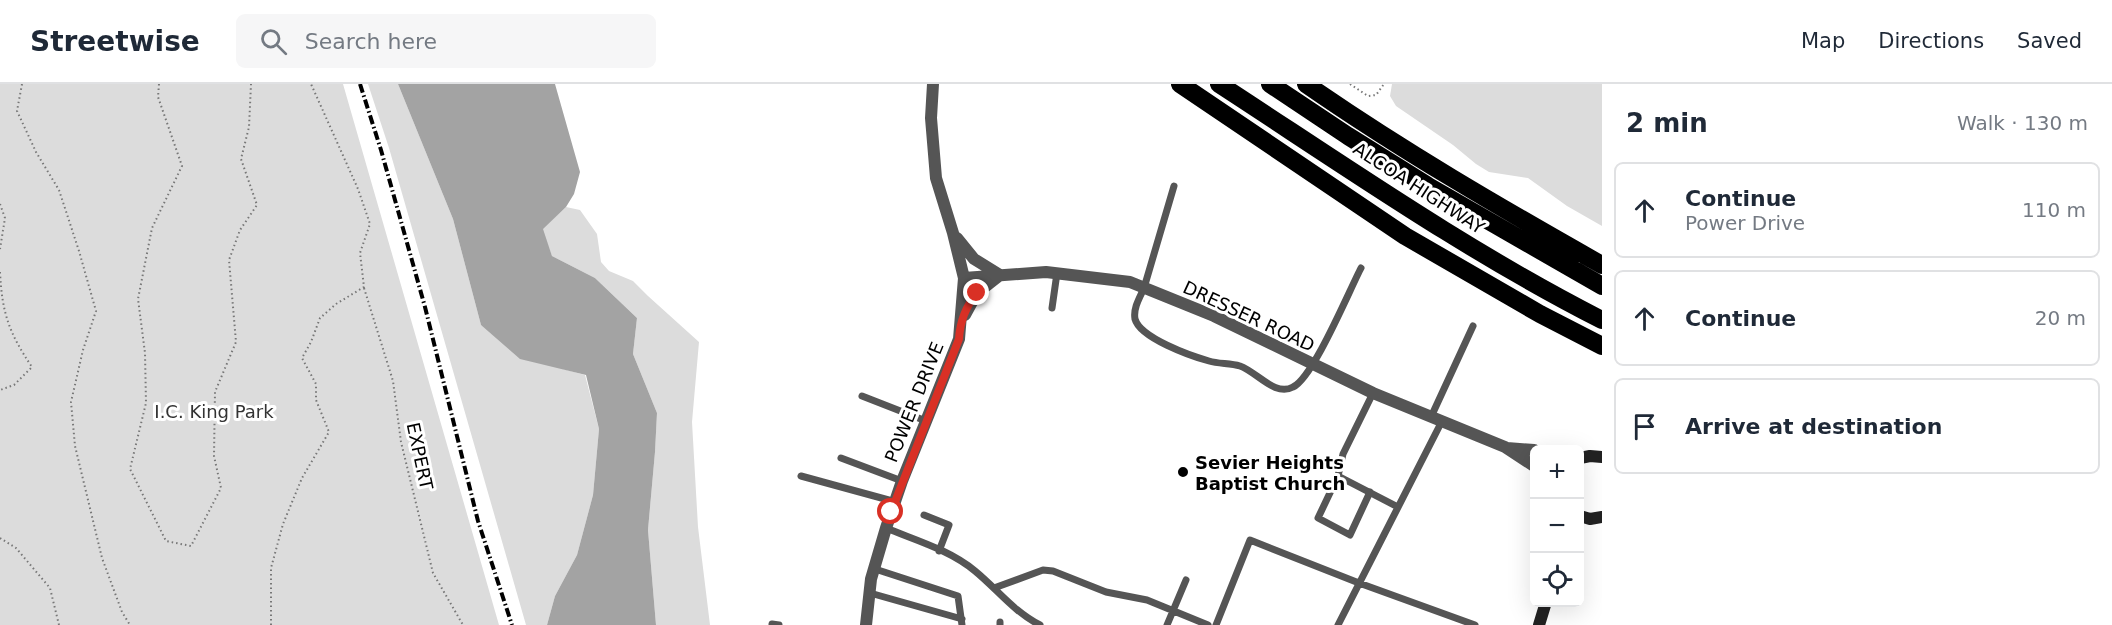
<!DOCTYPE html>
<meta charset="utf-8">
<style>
body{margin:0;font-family:"DejaVu Sans",sans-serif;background:#f6f6f7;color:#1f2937}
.controls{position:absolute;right:18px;bottom:18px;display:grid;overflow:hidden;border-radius:9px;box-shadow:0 6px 24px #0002}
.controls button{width:54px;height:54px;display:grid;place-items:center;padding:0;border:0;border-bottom:2px solid #e0e1e3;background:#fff;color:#1f2937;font:30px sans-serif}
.stop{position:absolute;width:18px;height:18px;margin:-14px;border:4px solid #d93025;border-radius:50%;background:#fff}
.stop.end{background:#d93025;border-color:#fff;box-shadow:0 2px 6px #0008}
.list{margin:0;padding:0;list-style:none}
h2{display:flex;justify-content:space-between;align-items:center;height:78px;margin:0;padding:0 24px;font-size:26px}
h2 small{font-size:20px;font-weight:400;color:#747a83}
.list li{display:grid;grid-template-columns:39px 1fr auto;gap:18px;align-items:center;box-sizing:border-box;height:96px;margin:0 12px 12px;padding:0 12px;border:2px solid #e0e1e3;border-radius:9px}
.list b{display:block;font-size:22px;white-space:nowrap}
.list p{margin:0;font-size:20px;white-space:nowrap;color:#747a83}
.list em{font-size:20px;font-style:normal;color:#747a83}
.icon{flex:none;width:33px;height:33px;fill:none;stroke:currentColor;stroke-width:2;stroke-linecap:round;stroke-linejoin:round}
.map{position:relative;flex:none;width:1602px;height:541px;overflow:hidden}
header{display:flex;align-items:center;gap:36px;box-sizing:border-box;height:84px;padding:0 30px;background:#fff;border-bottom:2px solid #e0e1e3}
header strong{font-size:28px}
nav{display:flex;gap:33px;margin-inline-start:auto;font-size:21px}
.search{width:420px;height:54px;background:#f6f6f7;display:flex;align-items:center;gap:15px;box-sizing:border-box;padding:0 21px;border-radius:9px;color:#747a83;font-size:22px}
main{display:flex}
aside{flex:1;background:#fff}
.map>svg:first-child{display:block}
.green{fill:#dcdcdc}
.water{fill:#a3a3a3}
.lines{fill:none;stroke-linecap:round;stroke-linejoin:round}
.path{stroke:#777;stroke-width:2;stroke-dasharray:1.5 3;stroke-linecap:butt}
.lane{stroke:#555;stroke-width:7}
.street{stroke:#555;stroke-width:12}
.secondary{stroke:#222;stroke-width:12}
.highway{stroke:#000;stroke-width:18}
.rail{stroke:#000;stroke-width:4;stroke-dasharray:9 3 1.5 3;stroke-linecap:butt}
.route{stroke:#d93025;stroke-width:8}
.poi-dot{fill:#000;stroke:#fff;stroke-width:2}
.labels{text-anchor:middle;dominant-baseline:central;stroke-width:6;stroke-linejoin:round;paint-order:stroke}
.street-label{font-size:18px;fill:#000;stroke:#fff}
.park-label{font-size:18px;fill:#333;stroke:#fff}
.poi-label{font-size:18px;font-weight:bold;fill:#000;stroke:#fff;text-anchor:start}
</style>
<header>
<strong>Streetwise</strong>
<div class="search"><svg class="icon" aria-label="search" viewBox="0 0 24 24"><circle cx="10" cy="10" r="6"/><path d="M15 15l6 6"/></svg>Search here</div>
<nav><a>Map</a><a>Directions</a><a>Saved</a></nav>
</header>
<main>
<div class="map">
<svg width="1602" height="541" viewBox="0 0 1602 541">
<rect width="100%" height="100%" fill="#fff"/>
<path class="green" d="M0,0H343L499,541H0Z
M368,0H398L453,135L481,241L563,285L585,291L599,345L593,411L577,471L555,512L547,541H526L389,64Z
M1392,0H1602V142L1567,122L1528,94L1489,88L1476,80L1453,61L1396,22L1390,12Z
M566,123L580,126L597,150L601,178L609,187L633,197L648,212L699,258L692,338L698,443L710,541H656L648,446L655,368L657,329L633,270L637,234L595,194L552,172L542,145Z"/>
<path class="water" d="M398,0H555L580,88L574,110L566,123L543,145L552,172L595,194L637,234L633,270L657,329L655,368L648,446L656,541H547L555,512L577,471L593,411L599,345L586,291L520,275L481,241L453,135Z"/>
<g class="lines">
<path class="path" d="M22,0L17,27L36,68L59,106L79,167L96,227L83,266L71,318L75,362L102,474L122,528L130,541
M159,0L158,13L182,82L152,144L138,215L145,269L146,319L130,385L166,457L191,462L221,404L214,372L215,308L236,258L229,176L240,146L257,121L241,75L249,43L251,0
M1350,0L1368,12L1376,11L1384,0
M0,120L5,134L0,165
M0,188C2,229 9,249 32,283L14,301L0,306
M364,204L393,297L401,358L433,489L463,541
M0,454L16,464L50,504L59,541
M271,541V484L283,440L302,394L329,348L316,316V300L302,274L311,258L320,234L336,220L364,203L360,169L370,140L358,105L311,0"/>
<path class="lane" d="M1174,102L1144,204C1140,213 1133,224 1135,235C1140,254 1191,272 1209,277C1219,280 1230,279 1240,282C1257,288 1275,313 1293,303C1313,294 1349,207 1361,184
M1052,224L1057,189
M862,312L926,337
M1431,333L1473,242
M841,374L902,397
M801,392L896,418
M1338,392L1398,423
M1370,408L1350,451L1318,434L1338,392L1343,370L1373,309
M924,431L949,441L939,467
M886,444C915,456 950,466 975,487C997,505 1014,528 1040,541
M875,485L958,512L962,541
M994,504L1043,486L1053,487L1106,508L1147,516L1208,541
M870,509L962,535
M772,540L779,541
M1000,541V538
M1167,541L1186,496
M1216,541L1250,456L1359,499L1475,541
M1338,541L1442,337"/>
<path class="street" d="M957,154L974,175L1000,191L977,209L965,231
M964,194L1046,188L1130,198L1214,232L1373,309L1505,363L1534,382
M1507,364L1534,366
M866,541L871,495L886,444L902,397L959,255L964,194L953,149L936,94L931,34L933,0"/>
<path class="secondary" d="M1580,374L1590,372L1602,373
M1580,432L1590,435L1602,433
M1539,541L1546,518"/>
<path class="highway" d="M1180,0L1405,152L1540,230L1602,262
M1219,0C1345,82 1468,168 1602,236
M1270,0L1348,52L1428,102L1602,202
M1306,0C1401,66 1501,124 1602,181"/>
<path class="rail" d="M360,0L381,66L425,223L478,437L512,541"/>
</g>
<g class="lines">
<path class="route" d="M891,428L959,255C960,238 966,222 977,209"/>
</g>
<circle class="poi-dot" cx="1183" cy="388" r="6"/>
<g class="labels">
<g class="street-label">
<text transform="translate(1419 104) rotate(33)">ALCOA HIGHWAY</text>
<text transform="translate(1249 232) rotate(25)">DRESSER ROAD</text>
<text transform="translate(914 318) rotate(-68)">POWER DRIVE</text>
<text transform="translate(420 372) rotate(78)">EXPERT</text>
</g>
<g class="park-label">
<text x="214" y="327">I.C. King Park</text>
</g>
<g class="poi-label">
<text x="1195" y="378">Sevier Heights<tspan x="1195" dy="21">Baptist Church</tspan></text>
</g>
</g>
</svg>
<div class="controls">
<button>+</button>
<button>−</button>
<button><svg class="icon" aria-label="locate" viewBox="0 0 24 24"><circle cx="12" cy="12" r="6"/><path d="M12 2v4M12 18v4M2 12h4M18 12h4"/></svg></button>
</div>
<div class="stop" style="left:891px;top:428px"></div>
<div class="stop end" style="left:977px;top:209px"></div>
</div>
<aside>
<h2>2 min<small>Walk · 130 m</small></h2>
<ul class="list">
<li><svg class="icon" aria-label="ahead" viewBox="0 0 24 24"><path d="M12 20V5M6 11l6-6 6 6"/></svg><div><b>Continue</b><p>Power Drive</p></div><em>110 m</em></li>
<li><svg class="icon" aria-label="ahead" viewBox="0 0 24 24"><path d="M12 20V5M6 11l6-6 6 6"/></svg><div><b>Continue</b></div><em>20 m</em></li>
<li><svg class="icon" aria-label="arrive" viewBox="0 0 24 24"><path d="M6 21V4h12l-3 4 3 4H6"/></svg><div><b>Arrive at destination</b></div></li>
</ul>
</aside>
</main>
